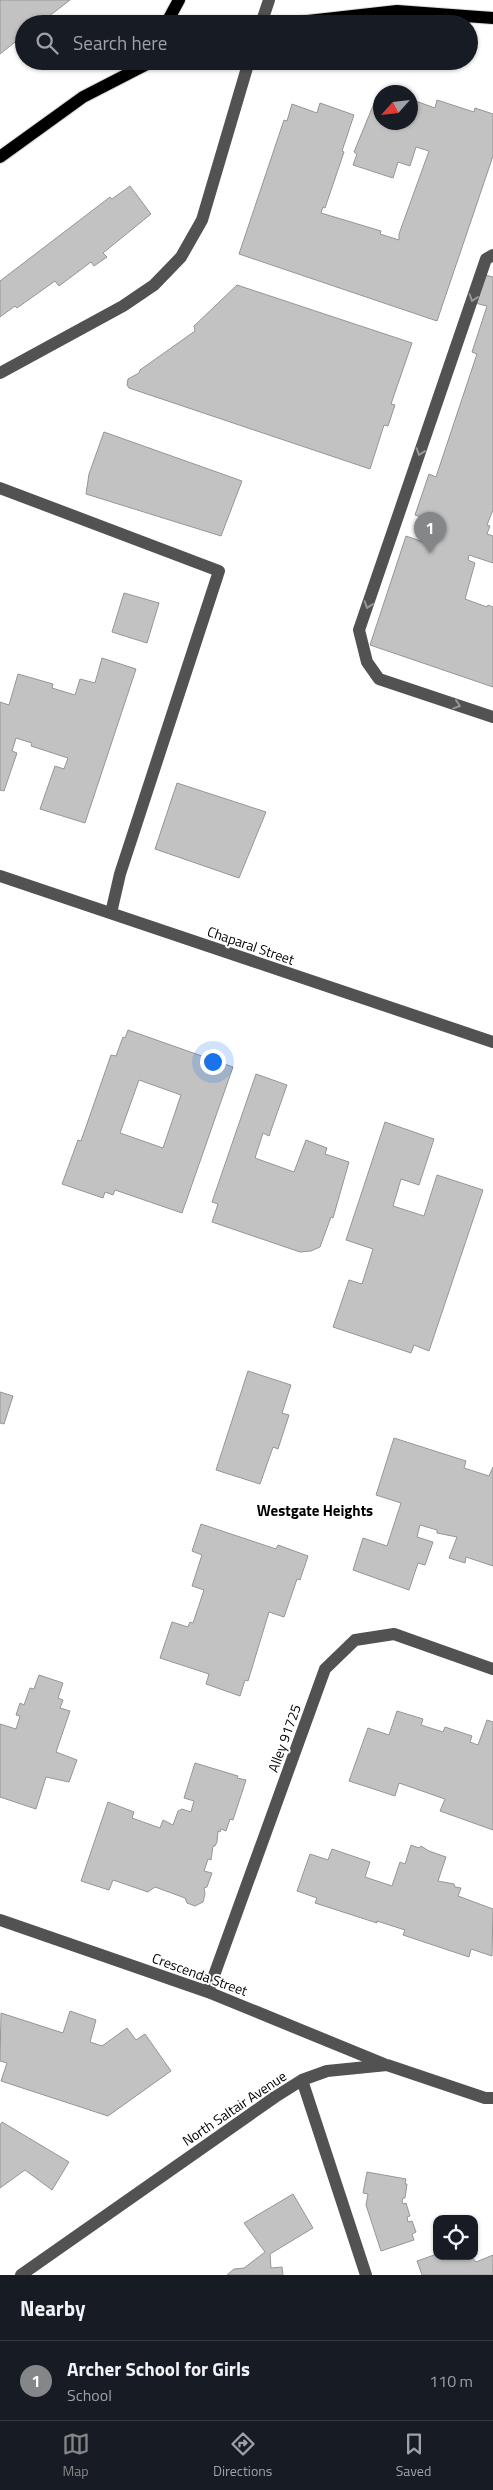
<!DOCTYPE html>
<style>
body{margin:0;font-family:"Titillium Web",sans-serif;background:#242831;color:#f1f3f6}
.controls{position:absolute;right:15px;bottom:15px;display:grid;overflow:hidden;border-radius:10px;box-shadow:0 1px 4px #0004}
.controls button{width:45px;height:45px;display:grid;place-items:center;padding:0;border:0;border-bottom:1px solid #363941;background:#171b24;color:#f1f3f6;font:25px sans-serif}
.compass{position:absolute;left:373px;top:85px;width:45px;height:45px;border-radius:50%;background:#171b24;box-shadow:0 1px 4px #0004;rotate:243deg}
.you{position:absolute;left:212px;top:1061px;width:18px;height:18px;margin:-12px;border:4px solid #fff;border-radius:50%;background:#1a73e8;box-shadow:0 0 0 8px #1a73e833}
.badge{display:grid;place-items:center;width:32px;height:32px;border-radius:50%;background:#858687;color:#fff;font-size:16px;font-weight:700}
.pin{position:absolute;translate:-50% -41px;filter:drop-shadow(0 1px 2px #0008)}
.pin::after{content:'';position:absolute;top:26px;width:18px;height:15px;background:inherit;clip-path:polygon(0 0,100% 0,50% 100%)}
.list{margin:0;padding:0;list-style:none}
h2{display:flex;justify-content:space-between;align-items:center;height:65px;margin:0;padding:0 20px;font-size:21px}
h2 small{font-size:16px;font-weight:400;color:#9ea1a6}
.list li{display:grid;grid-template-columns:32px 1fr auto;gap:15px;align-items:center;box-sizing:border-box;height:80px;padding:0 20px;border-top:1px solid #363941}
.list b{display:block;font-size:19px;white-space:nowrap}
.list p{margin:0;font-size:16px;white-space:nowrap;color:#9ea1a6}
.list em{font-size:16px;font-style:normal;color:#9ea1a6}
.icon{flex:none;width:28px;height:28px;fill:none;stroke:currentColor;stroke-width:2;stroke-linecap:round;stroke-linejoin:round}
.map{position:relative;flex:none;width:493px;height:2275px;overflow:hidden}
.search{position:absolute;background:#171b24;box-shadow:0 1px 4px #0004;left:15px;right:15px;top:15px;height:55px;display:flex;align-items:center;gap:12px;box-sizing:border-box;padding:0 18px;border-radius:28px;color:#9ea1a6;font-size:19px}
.sheet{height:145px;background:#171b24}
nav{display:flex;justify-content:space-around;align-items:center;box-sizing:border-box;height:70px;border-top:1px solid #363941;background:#171b24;font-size:14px;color:#9ea1a6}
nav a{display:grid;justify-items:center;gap:2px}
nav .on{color:#858687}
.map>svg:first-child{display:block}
.building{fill:#c2c2c2;stroke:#969696;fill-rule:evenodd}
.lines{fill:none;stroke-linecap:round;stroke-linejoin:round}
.major-casing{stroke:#dbdbdb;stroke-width:14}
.minor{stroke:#525252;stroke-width:12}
.major{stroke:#000;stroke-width:12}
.oneway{stroke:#979797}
.labels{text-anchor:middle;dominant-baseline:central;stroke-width:4;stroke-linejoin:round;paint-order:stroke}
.street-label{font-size:14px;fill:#000;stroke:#fff}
.neighbourhood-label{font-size:15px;font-weight:bold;fill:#000;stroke:#fff}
</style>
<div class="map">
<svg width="493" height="2275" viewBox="0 0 493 2275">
<rect width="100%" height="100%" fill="#fff"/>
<path class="building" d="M0,0H70L39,24H24V35L0,54Z
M377,96L380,97V122H410V99L435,108L437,100L474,112L475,108L493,114V156L437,321L239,254L284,120L287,121L292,104L317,113L320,103L354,115L342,151L344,152L325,208L323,207L321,213L381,231L380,234L399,240V234L429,151L416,147L410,166L398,162L393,178L353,165L357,154L354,152Z
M130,186L151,214L103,253L107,257L94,266L91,262L59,286L55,281L17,308L15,306L0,317V281L110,197L112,199Z
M485,275L493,277V510L487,525L490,526L487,534L493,536V563L469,555L468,560L475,563L465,599L487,607L488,605L493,607V687L370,645L406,536L429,544L431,537L422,534L427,519L415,515L429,474L436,477L477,354L472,352L487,306L475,303Z
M237,285L412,343L391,404L395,405L388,426L384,425L370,469L129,388L127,385L128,379L139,373L140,370L195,331L194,326Z
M104,432L242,481L221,536L86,494L89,474Z
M124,593L159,603L147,643L112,632Z
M102,658L136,669L85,823L40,809L55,766L64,769L68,758L31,746L32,743L16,738L12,751L17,753L4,791L0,790V702L9,705L18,674L53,684L52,688L75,695L80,679L95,683Z
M177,783L266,812L239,878L155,849Z
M128,1030L233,1067L182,1213L115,1190L113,1195L105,1192L103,1198L62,1184L78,1140L81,1141L111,1055L116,1056L123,1037L125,1038ZM139,1080L181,1095L163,1148L120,1133Z
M256,1074L287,1085L269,1136L263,1133L255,1158L294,1172L306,1140L327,1148L325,1154L349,1162L333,1218L331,1217L320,1247L311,1251L300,1252L212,1222L218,1204L212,1202Z
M385,1122L434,1139L419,1185L401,1179L393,1206L424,1216L437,1175L483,1190L429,1351L414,1345L411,1353L333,1327L349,1280L362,1284L373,1249L346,1240Z
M248,1371L291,1385L282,1413L289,1415L278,1449L273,1447L260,1484L216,1470Z
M0,1392L13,1396L4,1424L0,1423Z
M394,1438L466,1461L464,1468L489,1476L493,1467V1566L466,1557L465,1563L449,1558L457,1537L437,1533V1530L420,1525L417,1537L433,1542L425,1565L418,1563L409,1590L353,1570L363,1538L387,1546L401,1503L376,1495Z
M201,1524L276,1549L278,1545L308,1556L300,1580L297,1579L284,1617L269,1612L248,1681L245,1680L240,1696L206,1684L209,1674L160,1658L172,1622L188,1627L190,1622L193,1623L204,1590L192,1586L202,1555L192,1551Z
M39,1675L63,1683L58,1698L63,1700L60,1708L70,1711L56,1752L77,1760L69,1782L46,1777L36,1809L0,1797V1724L16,1729L20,1716L16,1715L20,1703L24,1705L30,1688L34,1689Z
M397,1711L423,1719L421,1725L443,1732L445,1727L472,1736L470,1742L478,1745L487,1720L493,1722V1830L440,1811L445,1799L399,1783L395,1796L349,1781L368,1728L389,1735Z
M195,1763L238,1776L237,1778L246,1780L233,1820L230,1819L226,1831L221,1829L220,1832L218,1831L217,1842L215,1846H213L211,1860L208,1859L204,1871L212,1873L207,1887L204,1888L205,1894L203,1902L195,1906L187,1903L185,1898L155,1887L148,1892L113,1880L109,1890L81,1881L108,1802L134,1812L132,1818L160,1828L163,1820L173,1825L178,1811L182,1809L191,1812L194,1801L184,1798Z
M411,1845L419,1848L421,1846L429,1851L446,1857L438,1881L454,1884L455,1887L461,1888L458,1896L493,1909L492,1956L471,1949L469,1957L403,1935L405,1930L377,1921V1923L315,1903L317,1898L297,1891L310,1854L328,1860L332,1849L370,1862L365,1877L392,1886L400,1862L405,1864Z
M70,2011L96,2020L90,2042L102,2046L127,2028L136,2040L145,2034L171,2071L108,2116L1,2081L7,2063L0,2061L1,2013L63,2033Z
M2,2122L69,2162L52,2190L25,2170L0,2188V2125Z
M367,2172L406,2179L405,2184H407L405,2198H403L402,2201L403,2204L406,2203L410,2216L407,2217L408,2222L412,2221L416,2232L412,2234L414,2240L381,2251L366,2205L368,2194L363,2193Z
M293,2194L313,2228L270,2254L271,2268L282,2267L283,2275H227L234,2269L244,2268L265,2252L244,2223Z
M437,2254V2256H471L476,2262L493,2255V2275H422L417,2261Z"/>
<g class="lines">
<g class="major-casing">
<path id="major" d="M166,24L179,0
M281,24L397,11L493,18
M0,157L83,97L153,61"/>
</g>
<path class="minor" d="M261,24L269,0
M493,255L486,259L359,630L367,662L379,679L493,717
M0,373L123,306L154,285L181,257L202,220L249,61
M0,488L219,571L120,874L111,913
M0,876L493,1042
M0,1920L208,1992L384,2064
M208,1992L325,1669L355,1640L394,1634L493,1669
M302,2080L366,2275
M21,2275L275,2097L302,2080L327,2071L387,2065L485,2098H493"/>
<use href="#major" class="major"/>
</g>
<defs><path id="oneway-chevron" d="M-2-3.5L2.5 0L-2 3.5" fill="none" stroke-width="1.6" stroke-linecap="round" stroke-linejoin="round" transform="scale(1.25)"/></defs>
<g class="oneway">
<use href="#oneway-chevron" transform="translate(473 298) rotate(109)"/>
<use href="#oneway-chevron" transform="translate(420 452) rotate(109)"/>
<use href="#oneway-chevron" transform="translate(368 605) rotate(109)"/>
<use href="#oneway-chevron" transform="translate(457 705) rotate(18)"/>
</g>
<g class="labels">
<g class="street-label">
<text transform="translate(251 945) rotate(19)">Chaparal Street</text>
<text transform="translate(284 1738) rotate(-70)">Alley 91725</text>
<text transform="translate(200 1974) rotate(20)">Crescenda Street</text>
<text transform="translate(234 2108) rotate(-34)">North Saltair Avenue</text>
</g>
<g class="neighbourhood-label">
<text x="315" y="1510">Westgate Heights</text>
</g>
</g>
</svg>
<div class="controls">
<button><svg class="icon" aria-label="locate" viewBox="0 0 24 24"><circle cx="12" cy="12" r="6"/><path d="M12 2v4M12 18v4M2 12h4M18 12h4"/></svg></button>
</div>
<svg class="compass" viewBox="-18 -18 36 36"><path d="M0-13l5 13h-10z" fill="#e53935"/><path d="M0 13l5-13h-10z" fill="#9ea1a6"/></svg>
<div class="you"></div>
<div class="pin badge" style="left:430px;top:553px">1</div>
<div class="search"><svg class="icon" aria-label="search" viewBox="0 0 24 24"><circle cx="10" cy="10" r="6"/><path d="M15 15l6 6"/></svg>Search here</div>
</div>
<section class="sheet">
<h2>Nearby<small></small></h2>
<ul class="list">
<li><span class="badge">1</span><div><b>Archer School for Girls</b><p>School</p></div><em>110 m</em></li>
</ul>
</section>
<nav>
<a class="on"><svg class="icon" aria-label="map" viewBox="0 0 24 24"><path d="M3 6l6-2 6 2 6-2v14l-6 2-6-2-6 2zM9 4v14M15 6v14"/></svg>Map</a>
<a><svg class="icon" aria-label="directions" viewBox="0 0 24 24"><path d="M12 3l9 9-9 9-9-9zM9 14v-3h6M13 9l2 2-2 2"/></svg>Directions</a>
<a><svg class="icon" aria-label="saved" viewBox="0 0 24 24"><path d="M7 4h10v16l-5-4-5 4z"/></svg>Saved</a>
</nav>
